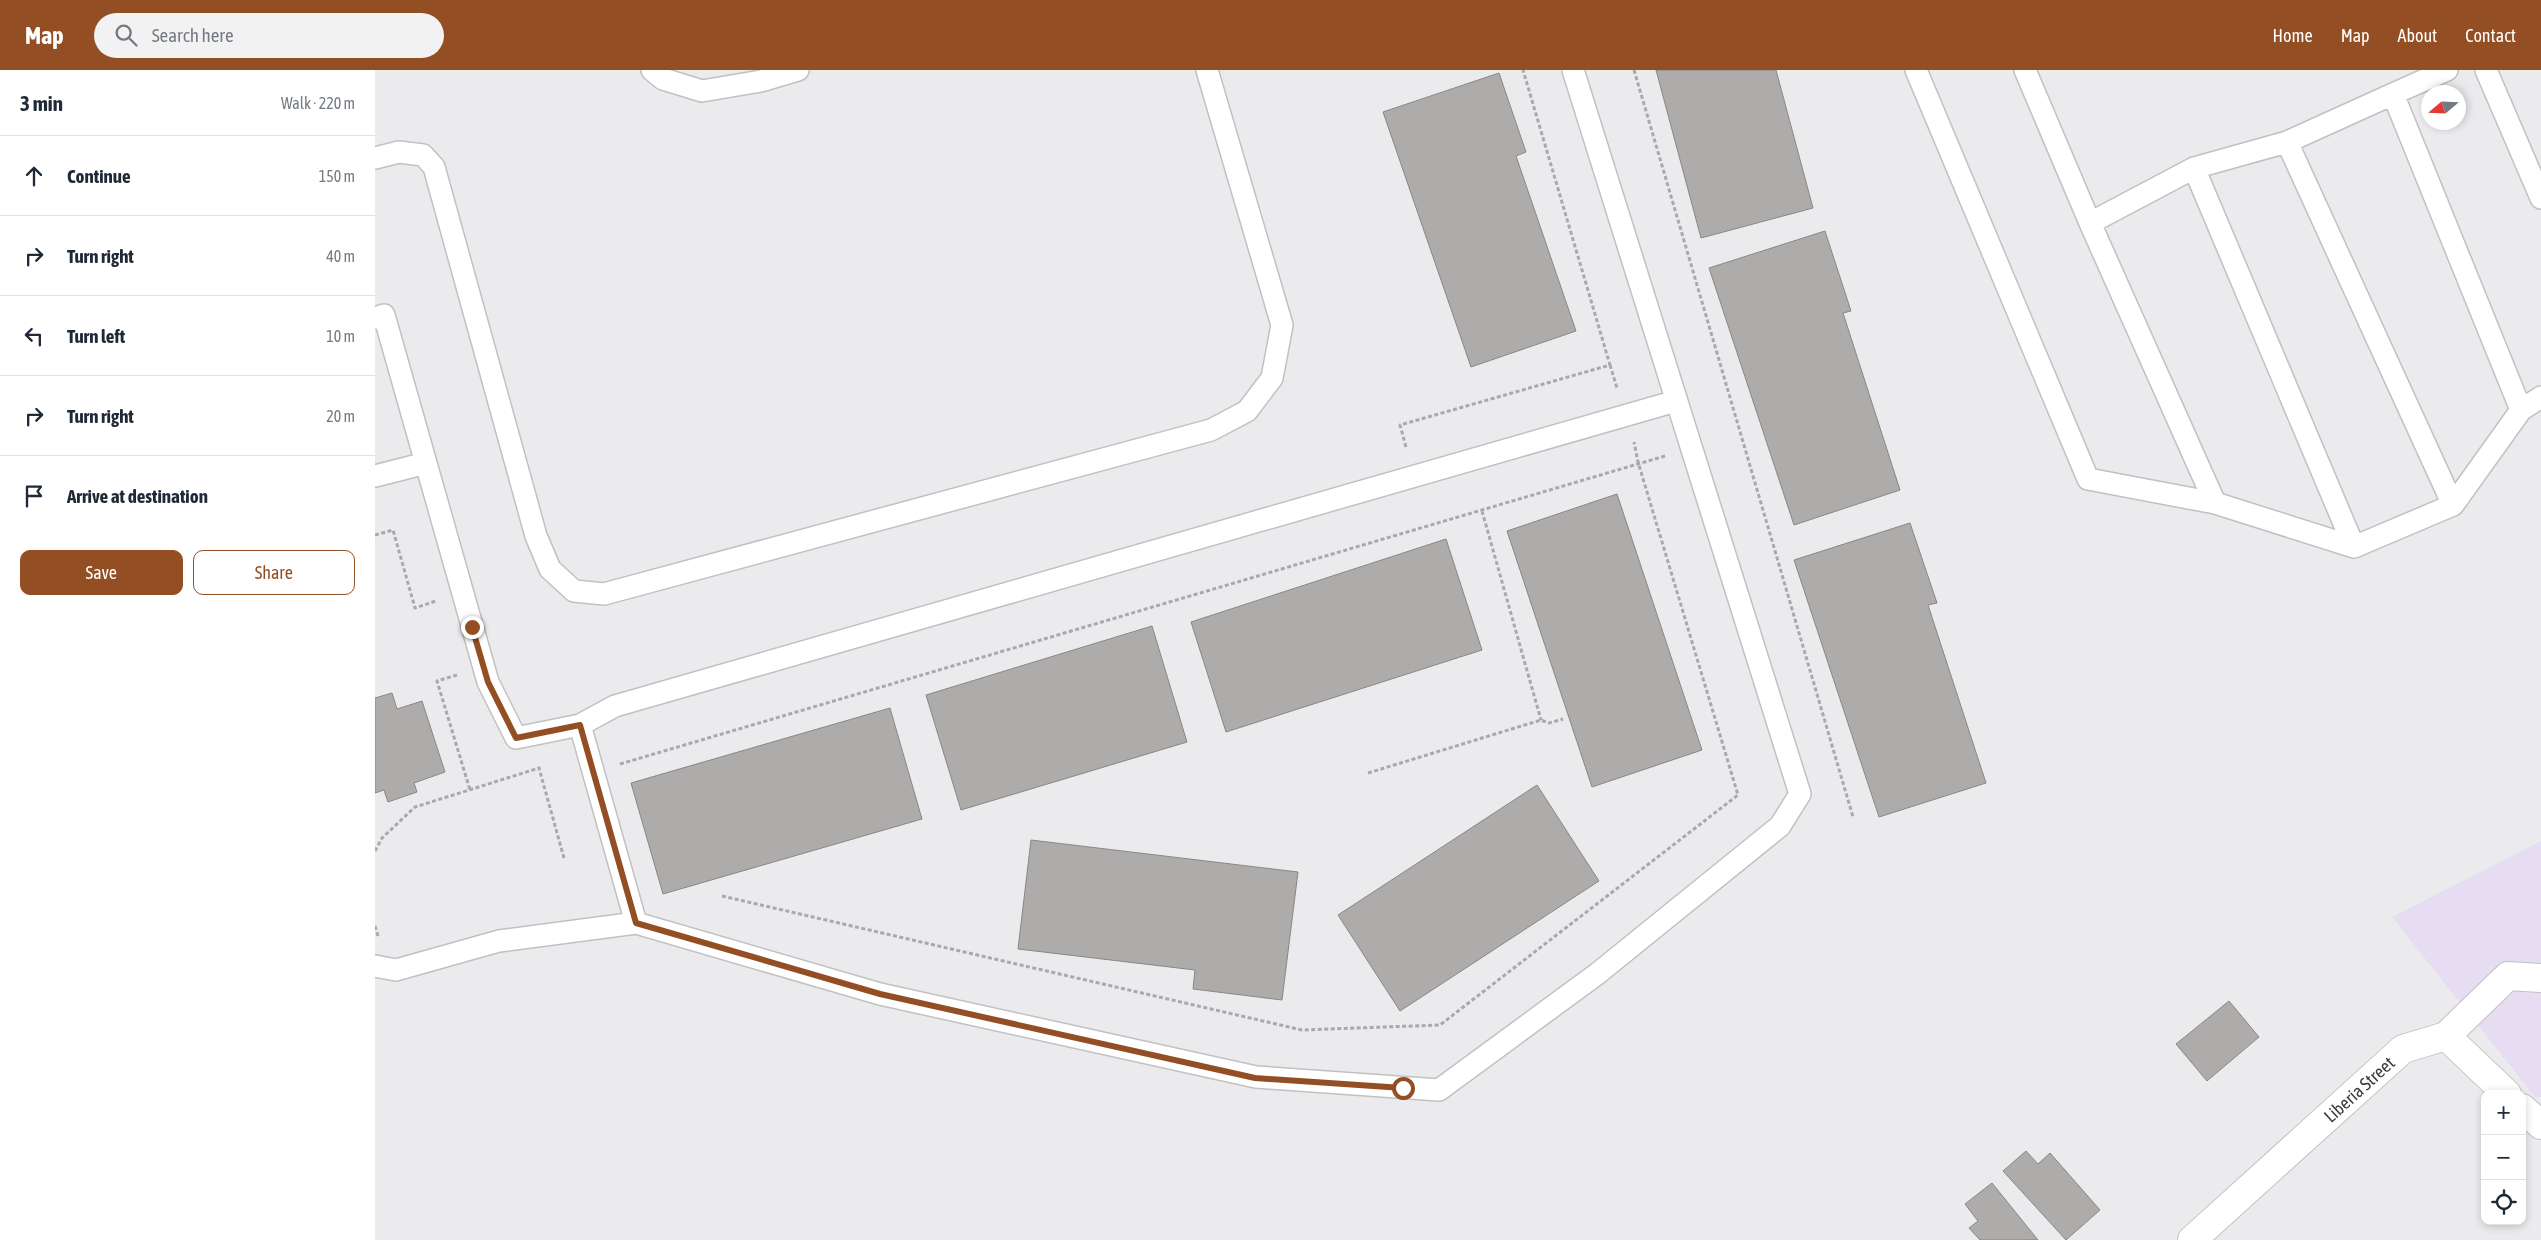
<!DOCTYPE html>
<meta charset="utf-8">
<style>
body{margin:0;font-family:"Asap Condensed",sans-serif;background:#f2f2f3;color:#1f2937}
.controls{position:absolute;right:15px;bottom:15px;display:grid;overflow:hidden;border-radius:10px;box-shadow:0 2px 8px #0003}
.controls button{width:45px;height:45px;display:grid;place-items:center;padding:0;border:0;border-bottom:1px solid #e0e1e3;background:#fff;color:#1f2937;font:25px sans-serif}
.compass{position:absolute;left:2046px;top:15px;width:45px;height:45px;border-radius:50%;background:#fff;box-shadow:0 2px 8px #0003;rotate:251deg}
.stop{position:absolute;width:15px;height:15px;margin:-11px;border:4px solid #934e24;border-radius:50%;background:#fff}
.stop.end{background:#934e24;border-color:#fff;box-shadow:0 1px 5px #0008}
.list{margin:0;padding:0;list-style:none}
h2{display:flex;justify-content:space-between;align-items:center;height:65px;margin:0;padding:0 20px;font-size:21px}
h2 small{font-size:16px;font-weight:400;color:#747a83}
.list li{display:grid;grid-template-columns:32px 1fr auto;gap:15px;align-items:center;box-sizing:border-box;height:80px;padding:0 20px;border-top:1px solid #e0e1e3}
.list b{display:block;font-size:19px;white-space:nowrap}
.list em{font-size:16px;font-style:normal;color:#747a83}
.actions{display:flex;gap:10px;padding:15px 20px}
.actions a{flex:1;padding:11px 0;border:1px solid #934e24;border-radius:10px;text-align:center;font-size:18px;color:#934e24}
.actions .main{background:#934e24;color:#fff}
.icon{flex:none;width:28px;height:28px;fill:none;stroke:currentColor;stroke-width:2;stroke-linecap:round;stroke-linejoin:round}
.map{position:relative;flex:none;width:2166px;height:1170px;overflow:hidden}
header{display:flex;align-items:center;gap:30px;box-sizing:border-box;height:70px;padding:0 25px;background:#934e24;color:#fff}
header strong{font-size:24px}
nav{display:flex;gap:28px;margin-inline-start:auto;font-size:18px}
.search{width:350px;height:45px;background:#f2f2f3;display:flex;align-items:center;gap:12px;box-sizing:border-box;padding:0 18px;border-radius:28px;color:#747a83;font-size:19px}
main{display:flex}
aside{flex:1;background:#fff}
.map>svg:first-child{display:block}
.industrial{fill:#e6ddf2}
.building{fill:#aeacaa;stroke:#898785}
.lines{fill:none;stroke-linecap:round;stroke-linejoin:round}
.service-casing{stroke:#c1c1c4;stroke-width:24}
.minor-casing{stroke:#c1c1c4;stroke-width:30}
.path{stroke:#a9a9ab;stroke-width:3;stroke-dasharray:4 2.5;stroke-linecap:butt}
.service{stroke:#fff;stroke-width:21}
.minor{stroke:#fff;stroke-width:28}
.route{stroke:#934e24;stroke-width:6}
.labels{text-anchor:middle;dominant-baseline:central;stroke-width:4;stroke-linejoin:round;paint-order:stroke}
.street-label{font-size:18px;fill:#3b3b3c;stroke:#ebebee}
</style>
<header>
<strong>Map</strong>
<div class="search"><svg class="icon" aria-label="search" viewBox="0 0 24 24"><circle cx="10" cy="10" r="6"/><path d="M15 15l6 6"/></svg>Search here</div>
<nav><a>Home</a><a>Map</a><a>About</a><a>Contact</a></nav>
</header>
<main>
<aside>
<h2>3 min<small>Walk · 220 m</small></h2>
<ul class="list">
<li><svg class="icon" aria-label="ahead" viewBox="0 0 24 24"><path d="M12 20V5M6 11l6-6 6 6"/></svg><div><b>Continue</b></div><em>150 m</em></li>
<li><svg class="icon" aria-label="right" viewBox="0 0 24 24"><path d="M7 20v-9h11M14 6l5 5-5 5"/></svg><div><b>Turn right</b></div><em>40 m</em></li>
<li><svg class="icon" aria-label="left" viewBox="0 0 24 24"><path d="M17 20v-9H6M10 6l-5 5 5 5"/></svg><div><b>Turn left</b></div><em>10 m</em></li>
<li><svg class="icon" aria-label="right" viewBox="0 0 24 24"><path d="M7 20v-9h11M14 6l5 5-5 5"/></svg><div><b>Turn right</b></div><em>20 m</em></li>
<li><svg class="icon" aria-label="arrive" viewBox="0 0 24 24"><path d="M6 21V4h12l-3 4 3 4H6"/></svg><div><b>Arrive at destination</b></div></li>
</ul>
<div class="actions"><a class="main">Save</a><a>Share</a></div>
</aside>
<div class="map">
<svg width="2166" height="1170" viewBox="0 0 2166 1170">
<rect width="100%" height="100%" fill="#ebebee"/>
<path class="industrial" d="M2166,771V1027H2160L2017,847Z"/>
<path class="building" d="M1281,0H1401L1438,138L1326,168Z
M1124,3L1151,82L1141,86L1201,261L1096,297L1008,42Z
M1450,161L1476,241L1468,243L1525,420L1419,455L1334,198Z
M1242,424L1327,680L1217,717L1132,461Z
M1535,453L1562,533L1553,535L1611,713L1504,747L1419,490Z
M1071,469L1107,580L851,662L816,552Z
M777,556L812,672L586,740L551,625Z
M17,623L22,639L47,631L70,702L39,713L42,722L13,732L9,720L0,723V628Z
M515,638L547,749L288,824L256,713Z
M1162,715L1224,811L1025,941L963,845Z
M656,770L923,802L907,930L818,919L820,900L643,879Z
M1854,931L1884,967L1832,1011L1801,974Z
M1651,1081L1663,1094L1675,1083L1725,1140L1691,1170L1628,1101Z
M1617,1113L1663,1170H1605L1594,1158L1603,1151L1590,1134Z"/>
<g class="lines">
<g class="service-casing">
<path id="service" d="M277,0L288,9L327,21L386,11L423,0
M1541,0L1713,409L1840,433L1715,153L1819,98L1979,477L2078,435L1912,72L2018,24L2146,340L2166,327
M1650,0L1715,153
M2111,0L2166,128
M2018,24L2072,0
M0,88L24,82L48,85L59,97L161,466L175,499L199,521L229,524L836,360L872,341L897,308L907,255L832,0
M1819,98L1912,72
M0,248L9,245L113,612L141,668L205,655
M0,406L51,393
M1840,433L1979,477
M2078,435L2146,340
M261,853L205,655L240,636L1301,331
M0,896L21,900L124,871L261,853L505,924L881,1007L1064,1020L1222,904L1405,756L1425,724L1198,0"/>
</g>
<g class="minor-casing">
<g id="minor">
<path d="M2071,966L2132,1024"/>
<path d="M2147,1038L2166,1055"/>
<path id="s1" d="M1817,1170L2028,979L2071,966L2133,906L2166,908"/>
</g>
</g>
<path class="path" d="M1259,0L1478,747
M1235,295L1242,318
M1031,377L1025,355L1235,295L1148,0
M1107,441L1166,650
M0,465L18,460L40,538L61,531
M82,605L62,611L95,720
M245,694L1290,386
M993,703L1166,650L1174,653L1188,649
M0,781L7,768L40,737L164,698L189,788
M347,826L927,960L1065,955L1363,725L1263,392L1259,372
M0,856L3,866"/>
<use href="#service" class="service"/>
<use href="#minor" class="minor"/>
</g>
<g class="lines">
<path class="route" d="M97,557L113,612L141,668L205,655L261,853L505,924L880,1008L1028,1018"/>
</g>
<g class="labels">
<g class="street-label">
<text stroke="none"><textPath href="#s1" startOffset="225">Liberia Street</textPath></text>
</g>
</g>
</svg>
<div class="controls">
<button>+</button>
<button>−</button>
<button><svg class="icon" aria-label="locate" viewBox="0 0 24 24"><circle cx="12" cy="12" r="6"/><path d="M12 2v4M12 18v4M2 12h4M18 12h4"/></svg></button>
</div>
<svg class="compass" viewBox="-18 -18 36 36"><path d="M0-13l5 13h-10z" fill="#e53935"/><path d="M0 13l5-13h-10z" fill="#747a83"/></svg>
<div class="stop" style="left:1028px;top:1018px"></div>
<div class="stop end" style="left:97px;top:557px"></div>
</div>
</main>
